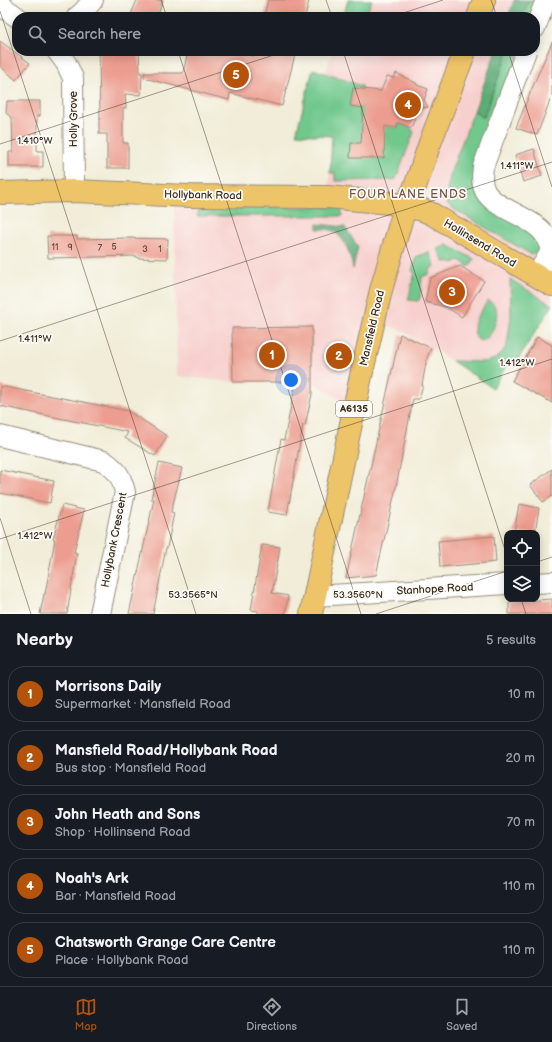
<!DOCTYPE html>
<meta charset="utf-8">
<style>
body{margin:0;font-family:"Balsamiq Sans",sans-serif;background:#20242c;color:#f1f3f6}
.controls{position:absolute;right:12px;bottom:12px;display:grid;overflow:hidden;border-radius:8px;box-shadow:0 2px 10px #0003}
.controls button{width:36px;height:36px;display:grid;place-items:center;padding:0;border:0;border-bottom:1px solid #363941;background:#171b24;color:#f1f3f6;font:20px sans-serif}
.you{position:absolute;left:291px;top:380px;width:14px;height:14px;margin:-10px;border:3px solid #fff;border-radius:50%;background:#1a73e8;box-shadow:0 0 0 6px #1a73e833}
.badge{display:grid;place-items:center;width:26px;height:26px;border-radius:50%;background:#b45309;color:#fff;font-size:13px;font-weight:700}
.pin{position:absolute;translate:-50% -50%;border:2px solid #fff;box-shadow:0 1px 4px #0006}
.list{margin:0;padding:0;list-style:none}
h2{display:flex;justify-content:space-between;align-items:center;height:52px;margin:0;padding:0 16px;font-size:17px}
h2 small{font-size:13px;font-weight:400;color:#9ea1a6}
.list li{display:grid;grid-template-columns:26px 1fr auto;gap:12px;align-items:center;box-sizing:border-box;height:56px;margin:0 8px 8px;padding:0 8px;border:1px solid #363941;border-radius:16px}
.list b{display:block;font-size:15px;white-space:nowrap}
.list p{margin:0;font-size:13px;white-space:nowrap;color:#9ea1a6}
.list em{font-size:13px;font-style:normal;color:#9ea1a6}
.icon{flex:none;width:22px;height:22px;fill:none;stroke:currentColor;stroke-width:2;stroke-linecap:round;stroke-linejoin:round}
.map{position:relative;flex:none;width:552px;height:614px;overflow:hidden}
.search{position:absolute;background:#171b24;box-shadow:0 2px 10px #0003;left:12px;right:12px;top:12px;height:44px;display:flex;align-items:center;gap:10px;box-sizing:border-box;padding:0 14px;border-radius:16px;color:#9ea1a6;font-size:15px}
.sheet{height:372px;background:#171b24}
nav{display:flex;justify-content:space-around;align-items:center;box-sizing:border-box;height:56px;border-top:1px solid #363941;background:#171b24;font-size:11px;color:#9ea1a6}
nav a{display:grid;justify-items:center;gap:2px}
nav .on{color:#b45309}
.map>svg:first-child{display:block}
.built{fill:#f7d0ce}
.green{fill:#71c88d;stroke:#567956}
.forest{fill:#5cac78;stroke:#4c6b4b}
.building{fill:#ec9d8f}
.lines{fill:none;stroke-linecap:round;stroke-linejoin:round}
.minor-casing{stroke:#968c7b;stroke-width:22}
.major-casing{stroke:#968c7b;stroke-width:24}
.minor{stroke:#fff;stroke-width:20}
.major{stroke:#eec469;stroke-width:22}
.ticks{fill:none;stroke:#3b2a1e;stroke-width:1;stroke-opacity:0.45}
.labels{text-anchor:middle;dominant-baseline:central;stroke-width:3.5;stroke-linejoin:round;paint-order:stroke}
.number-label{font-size:9px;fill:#67473a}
.shield{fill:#fdfcf7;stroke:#75695f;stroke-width:1}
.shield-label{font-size:10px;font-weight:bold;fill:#3b2a1e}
.street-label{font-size:11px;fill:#3b2a1e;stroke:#fdfcf7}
.neighbourhood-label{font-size:12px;letter-spacing:1px;fill:#795246;stroke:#fdfcf7}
.ticks-label{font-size:10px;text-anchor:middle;fill:#3b2a1e;stroke:#fdfcf7;stroke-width:3.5;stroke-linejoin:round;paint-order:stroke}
</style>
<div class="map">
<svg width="552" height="614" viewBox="0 0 552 614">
<rect width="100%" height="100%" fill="#fdfcf7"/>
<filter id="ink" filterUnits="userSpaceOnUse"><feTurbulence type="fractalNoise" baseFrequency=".025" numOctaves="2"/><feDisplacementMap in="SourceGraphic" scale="8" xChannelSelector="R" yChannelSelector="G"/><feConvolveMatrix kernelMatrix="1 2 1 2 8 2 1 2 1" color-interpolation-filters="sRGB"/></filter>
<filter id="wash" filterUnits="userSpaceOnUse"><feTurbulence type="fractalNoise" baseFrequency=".012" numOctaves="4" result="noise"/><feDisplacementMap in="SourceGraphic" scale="16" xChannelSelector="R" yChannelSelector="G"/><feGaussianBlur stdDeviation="0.9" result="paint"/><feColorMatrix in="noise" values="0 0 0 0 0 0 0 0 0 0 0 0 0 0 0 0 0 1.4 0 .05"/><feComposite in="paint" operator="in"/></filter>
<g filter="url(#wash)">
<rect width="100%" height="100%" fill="#f1edd8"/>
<path class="built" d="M348,0H514L508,17H343Z
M332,51H496L451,171L446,195L447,204L457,211L487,229L532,255L552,273V306L516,362L511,358L493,388L431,348L402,331L374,319L354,408L312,382H233L177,376L174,195L328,197L332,136L296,134L313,69L325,74Z"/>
<path class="green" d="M348,0H372L365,17H343Z
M529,0H538L532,17H522Z
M508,51H519L475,184L542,240L541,248L532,255L457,211L447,204L446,196L451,171L474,111L484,117Z
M313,69L362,86V89L353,88L350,106L363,108L385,126L397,128L398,123L411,128L414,132L396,179L392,180L335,181V173H330L332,136L296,134Z
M206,207H342V216H197L199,211Z
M447,245L474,259L469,267L459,260L453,263L452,262H444L438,249Z
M429,252L435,266L431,268L429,274L422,277L420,298L418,301L408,300L415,272L412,271L416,257Z
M510,279L552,305V306L516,362L511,358L493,388L452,361L486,362L497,358L503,351L507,345L511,316Z
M488,300C491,302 495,305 496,309C499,317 492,337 484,340C474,344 473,328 475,322C478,314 484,307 488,300Z"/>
<path class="forest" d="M514,0H529L522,17H508Z
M496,51H508L483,118L474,111Z
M317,224L345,227L358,247L353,269C350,254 345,232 326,229C323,229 320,229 317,229Z"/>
<g id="blocks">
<path class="building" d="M137,0H163L157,17H130Z
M268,0H309L305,17H264Z
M0,41L30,63L16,80L0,66Z
M552,42V95L537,135L516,128L530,93Z
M99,51H139L140,73H142L141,95L125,94L126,108H123V143H128V168H107V134H99V119H100Z
M188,51H236L254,56L255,51H296L282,106L230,93L229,100L144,78V73H183Z
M396,73L416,83L417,85L428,89L424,100L428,107L419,109L411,128L398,123L397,128L385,126L384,158H350L351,143H361L363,108L350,106L353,88L381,91L387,76L394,78Z
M7,101H40V116H37V151H43V167H9V152H13L12,118L6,113Z
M534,149L542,176L523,182L515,155Z
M47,236H77V239L127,238L168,239L167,259L137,258V256L48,258Z
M460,266L484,281L462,317L446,307L425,302L430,278Z
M312,327V394L305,426L303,425L287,515L268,512L281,439L284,440L296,382H233L232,328Z
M400,334L431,348L427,358L422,385H423L419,399H413L395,492L376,575L346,578Z
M537,337L552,345V403L512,381Z
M0,386L88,403L128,411L167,436L155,456L125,438L128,432L0,406Z
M159,463L182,468L171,512L174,513L167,548H166L153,614H129L154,499H151Z
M552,469V496L543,502L530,485Z
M0,470L54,481L50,503L0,493Z
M519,504L539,508L535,533H514Z
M62,505L84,510L74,552L77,553L67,614H40L44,594H45L50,567L55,539H53Z
M494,536L496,562L440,567L438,541Z
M262,545L280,547L272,593L288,596L285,614H258V611L251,610Z
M552,599V614H509V602Z"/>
</g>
</g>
<g filter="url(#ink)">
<use href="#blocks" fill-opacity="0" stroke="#968c7b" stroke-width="1"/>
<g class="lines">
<g class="minor-casing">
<path id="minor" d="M0,5L17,17
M77,17L83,12L93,0
M535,28L546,0
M57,51L66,63L73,78L74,191
M526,51L483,167C482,176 481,183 485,191C497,214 552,218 550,252C548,258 540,269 536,275
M0,436L104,461C118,471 121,476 125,492L100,614
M537,583L552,582
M315,596L507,584"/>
</g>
<g class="major-casing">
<path id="major" d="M478,17L484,0
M0,193L74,191L189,196L328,197L390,203L423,210L432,214L552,285
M311,614L361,376L381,290L400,224L406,206L416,184L419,175L430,143L465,51"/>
</g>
<use href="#minor" class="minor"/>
<use href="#major" class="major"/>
</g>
</g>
<path class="ticks" d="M161,0L167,17M326,0L332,17M491,0L497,17M0,11L196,614M391,17L443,0M178,51L361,614M343,51L507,556M508,51L552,187M0,144L286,51M0,341L552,162M0,518L31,614M0,539L552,359M537,562L552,557M521,599L526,614M376,614L507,571"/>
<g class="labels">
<g class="number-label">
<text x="55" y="247">11</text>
<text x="70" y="247">9</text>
<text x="114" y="247">5</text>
<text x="100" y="248">7</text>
<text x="145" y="249">3</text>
<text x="160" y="249">1</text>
</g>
<rect class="shield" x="336" y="401" width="36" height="16" rx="3"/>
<g class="shield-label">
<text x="354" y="409">A6135</text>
</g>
<g class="street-label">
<text transform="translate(73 119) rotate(-90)">Holly Grove</text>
<text transform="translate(203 195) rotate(1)">Hollybank Road</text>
<text transform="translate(480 243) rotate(31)">Hollinsend Road</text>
<text transform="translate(372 328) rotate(-77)">Mansfield Road</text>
<text transform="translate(114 540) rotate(-79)">Hollybank Crescent</text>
<text transform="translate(435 589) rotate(-3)">Stanhope Road</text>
</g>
<g class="neighbourhood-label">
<text x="408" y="194">FOUR LANE ENDS</text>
</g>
</g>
<g class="ticks-label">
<text x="35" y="144">1.410°W</text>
<text x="517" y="169">1.411°W</text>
<text x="35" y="342">1.411°W</text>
<text x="517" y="366">1.412°W</text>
<text x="35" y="539">1.412°W</text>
<text x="193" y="598">53.3565°N</text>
<text x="358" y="598">53.3560°N</text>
</g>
</svg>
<div class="controls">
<button><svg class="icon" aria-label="locate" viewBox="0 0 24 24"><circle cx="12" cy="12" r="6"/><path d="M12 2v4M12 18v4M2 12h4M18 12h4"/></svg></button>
<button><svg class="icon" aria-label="layers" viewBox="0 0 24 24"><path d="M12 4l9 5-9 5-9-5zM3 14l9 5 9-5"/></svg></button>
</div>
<div class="you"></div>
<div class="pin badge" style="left:272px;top:355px">1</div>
<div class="pin badge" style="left:339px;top:356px">2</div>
<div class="pin badge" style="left:452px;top:292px">3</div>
<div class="pin badge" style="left:408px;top:105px">4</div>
<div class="pin badge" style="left:236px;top:75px">5</div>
<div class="search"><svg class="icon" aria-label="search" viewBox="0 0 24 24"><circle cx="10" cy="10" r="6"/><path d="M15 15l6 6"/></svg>Search here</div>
</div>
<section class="sheet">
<h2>Nearby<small>5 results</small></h2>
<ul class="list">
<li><span class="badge">1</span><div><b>Morrisons Daily</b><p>Supermarket · Mansfield Road</p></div><em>10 m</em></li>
<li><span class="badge">2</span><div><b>Mansfield Road/Hollybank Road</b><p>Bus stop · Mansfield Road</p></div><em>20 m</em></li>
<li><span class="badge">3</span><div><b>John Heath and Sons</b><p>Shop · Hollinsend Road</p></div><em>70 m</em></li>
<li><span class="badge">4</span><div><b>Noah's Ark</b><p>Bar · Mansfield Road</p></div><em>110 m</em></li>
<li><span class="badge">5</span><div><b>Chatsworth Grange Care Centre</b><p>Place · Hollybank Road</p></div><em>110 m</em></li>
</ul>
</section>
<nav>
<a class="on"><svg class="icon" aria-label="map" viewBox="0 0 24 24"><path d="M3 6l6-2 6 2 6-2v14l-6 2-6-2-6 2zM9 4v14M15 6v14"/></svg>Map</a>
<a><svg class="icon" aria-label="directions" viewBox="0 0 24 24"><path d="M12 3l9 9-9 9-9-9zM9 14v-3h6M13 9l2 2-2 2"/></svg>Directions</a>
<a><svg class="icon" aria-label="saved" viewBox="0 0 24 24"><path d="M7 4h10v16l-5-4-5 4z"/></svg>Saved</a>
</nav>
